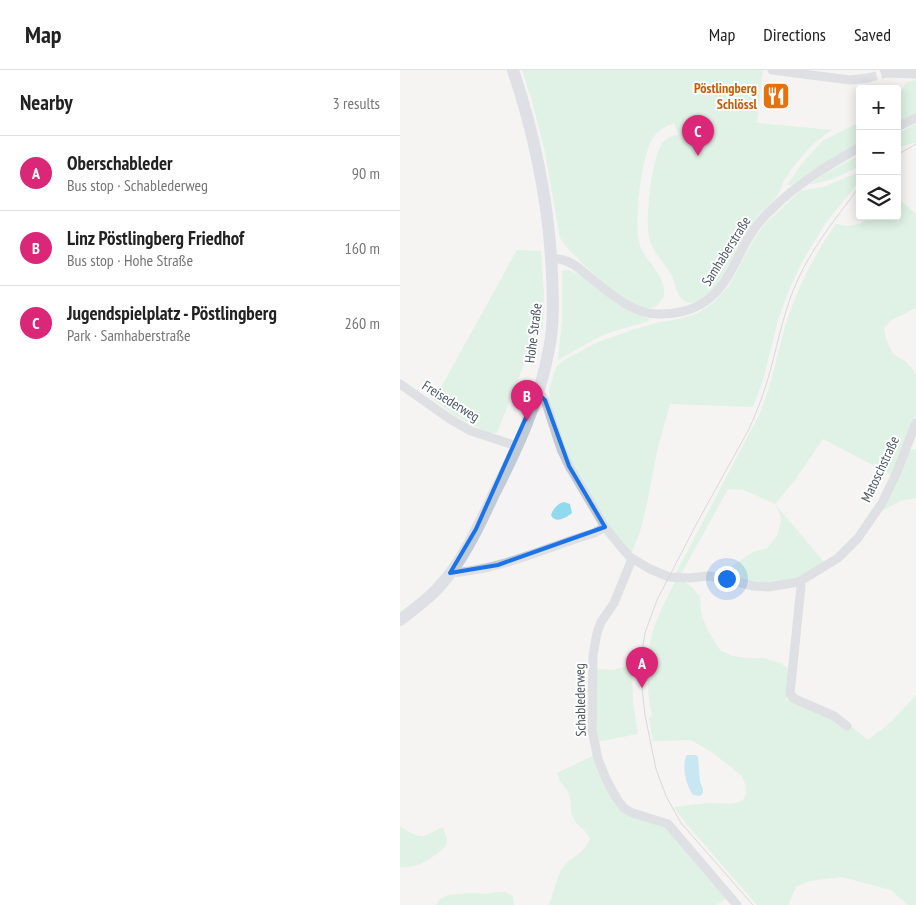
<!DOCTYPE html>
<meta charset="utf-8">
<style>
body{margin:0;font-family:"PT Sans Narrow",sans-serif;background:#f6f6f6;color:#222}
.controls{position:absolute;right:15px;top:15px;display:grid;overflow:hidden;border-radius:5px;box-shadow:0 2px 12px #0003}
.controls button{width:45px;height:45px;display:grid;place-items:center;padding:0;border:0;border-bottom:1px solid #e0e0e0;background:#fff;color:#222;font:25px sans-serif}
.you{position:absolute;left:326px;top:508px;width:18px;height:18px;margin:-12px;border:4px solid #fff;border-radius:50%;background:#1a73e8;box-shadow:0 0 0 8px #1a73e833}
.badge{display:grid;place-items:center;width:32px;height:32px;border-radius:50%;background:#db2777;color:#fff;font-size:16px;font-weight:700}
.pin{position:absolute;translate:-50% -41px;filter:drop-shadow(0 1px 2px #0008)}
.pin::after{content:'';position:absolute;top:26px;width:18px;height:15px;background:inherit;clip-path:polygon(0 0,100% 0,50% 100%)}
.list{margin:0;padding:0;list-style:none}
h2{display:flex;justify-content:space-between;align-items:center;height:65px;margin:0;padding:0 20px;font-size:21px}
h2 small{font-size:16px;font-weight:400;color:#767676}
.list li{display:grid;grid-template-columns:32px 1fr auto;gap:15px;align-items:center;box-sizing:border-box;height:75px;padding:0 20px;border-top:1px solid #e0e0e0}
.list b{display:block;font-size:19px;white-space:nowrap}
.list p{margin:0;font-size:16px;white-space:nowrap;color:#767676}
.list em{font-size:16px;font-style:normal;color:#767676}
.icon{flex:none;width:28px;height:28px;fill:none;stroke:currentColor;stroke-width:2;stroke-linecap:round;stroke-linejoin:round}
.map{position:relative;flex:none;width:516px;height:835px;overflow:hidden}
header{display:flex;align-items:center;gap:30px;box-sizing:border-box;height:70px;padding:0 25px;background:#fff;border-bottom:1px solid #e0e0e0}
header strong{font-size:24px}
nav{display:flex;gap:28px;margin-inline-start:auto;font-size:18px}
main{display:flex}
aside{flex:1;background:#fff}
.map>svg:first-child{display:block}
.green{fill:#c3f1d5}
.water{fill:#90daee}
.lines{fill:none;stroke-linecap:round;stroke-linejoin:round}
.minor-tunnel{stroke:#caccce;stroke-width:9;stroke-dasharray:9 4.5;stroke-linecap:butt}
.minor{stroke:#c1cad2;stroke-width:9}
.secondary{stroke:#c1cbd6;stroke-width:12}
.tram{stroke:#b5b8bd;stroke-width:1}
.marked{fill:none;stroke:#1a73e8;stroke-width:4;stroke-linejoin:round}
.labels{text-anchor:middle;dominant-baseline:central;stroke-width:4;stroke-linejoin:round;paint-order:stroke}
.food-label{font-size:14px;font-weight:bold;fill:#c56008;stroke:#fff;text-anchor:end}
.street-label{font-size:14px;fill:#4a5661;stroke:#fff}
</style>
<header>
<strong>Map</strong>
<nav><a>Map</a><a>Directions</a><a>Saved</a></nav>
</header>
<main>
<aside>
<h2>Nearby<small>3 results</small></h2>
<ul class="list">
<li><span class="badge">A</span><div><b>Oberschableder</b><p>Bus stop · Schablederweg</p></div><em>90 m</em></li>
<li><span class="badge">B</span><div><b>Linz Pöstlingberg Friedhof</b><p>Bus stop · Hohe Straße</p></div><em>160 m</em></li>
<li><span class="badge">C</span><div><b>Jugendspielplatz - Pöstlingberg</b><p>Park · Samhaberstraße</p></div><em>260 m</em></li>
</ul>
</aside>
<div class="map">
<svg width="516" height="835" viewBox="0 0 516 835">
<rect width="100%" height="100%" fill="#f5f3f3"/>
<path class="green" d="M122,0H363L357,53L432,60C413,72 397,90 385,109C381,114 381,121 377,126C372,133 364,138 358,145C354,151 350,158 346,164C335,181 329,202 315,217C308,225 295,238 283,230C277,225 275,213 272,206C265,193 252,182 249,167C245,150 252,82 264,71C268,67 274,66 278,64L274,53C267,56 260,59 255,65C241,80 234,153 239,172C243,190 265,204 264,222C264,226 263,229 260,232C256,237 251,240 244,238C224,233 171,186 160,168L145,82L132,31Z
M516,10V44L497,54V30L506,12Z
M460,52V74L417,98L391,115H387L401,95L422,71Z
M516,54V72L497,78V64Z
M460,85V96L433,109L409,115L421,106Z
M460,102V110L425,154L402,192L388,222L378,250L363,310L353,337L270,334L258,377L247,433L240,462L231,484L212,462L166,383L157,358L150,328L149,320L156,297L164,290L198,272L232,260L256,253L279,249L298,243L314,232L329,216L353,171L364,155L400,121L423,117Z
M497,127L516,144V238L490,251L484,258L486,269L493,284L505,291L512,298L516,305V345L492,405L423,369L395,410L375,434L425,493L411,503L393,510L360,514L331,506L315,504L331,497L353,482L367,478L377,466L381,452L380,444L375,434L344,420L328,419L281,504L276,503L359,345C370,320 375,295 382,268C393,227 411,189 436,154L446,156L460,154L472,146H497Z
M117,180L141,181L144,224L143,256L127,286L97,363H89L55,346L34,330Z
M166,200C183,202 202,223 216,233C226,240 237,245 249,249V251L211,262L193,270L158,290L162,252V201Z
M516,379V428L500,431L480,442L508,381Z
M275,511L285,512L293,518L300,527L301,543L308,561L320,580L332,586L347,588H363L381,593L390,601L386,632L394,623L399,627L436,644L468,670L491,652L516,625V835H508L491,820L442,807L409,811L396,817L390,830L389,835H357L283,750L274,737L309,733L331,734L339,732L343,730L346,724V716L342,706L313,683L291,670L253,671L249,648L252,646C247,622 245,597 250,573C254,551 266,531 275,511Z
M232,595L233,633L238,664L196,672L194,599L213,600Z
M193,686L214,731L261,755L269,760L326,829L316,835H149C153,825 157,805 163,797C172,787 186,782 190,768L184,760L176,753L171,743V733L169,723L160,711L157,703Z
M0,756C5,760 16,767 23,766C28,765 38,759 43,757L47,770L46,776C29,790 23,797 0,797Z
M98,822H105L113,826L114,835H36L40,829L48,825L73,823L85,824Z"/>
<path class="water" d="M164,432L170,434L172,443C166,448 155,454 151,445C153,439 158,433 164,432Z
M287,685H296L298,687L300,712L303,719V723L300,726L293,725C286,715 281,696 287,685Z"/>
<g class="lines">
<path class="minor-tunnel" d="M468,8L486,3"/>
<path class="minor" d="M372,0L450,10L468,8
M486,3L516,4
M497,57L516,48
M152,190C155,189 160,189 163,190C172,192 179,198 186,204C205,219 231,244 257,244C292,245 315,231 331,201C339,187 345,171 355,158C360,151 366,144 373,138C398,113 429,95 460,77
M0,314L50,349L71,361L117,376
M137,323L142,326L145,330L161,379L169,396L205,457L221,477L230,487L250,499L269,507L289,508L308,506L320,508L354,516L368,517L399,512L438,488L458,468L482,433L496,404L516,353
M232,489L214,533L201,552L197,563L193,585L192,660L198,689L207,711L217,729L224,738L230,742L268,754L337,835
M50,503C101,500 147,477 194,463L205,457
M399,512L401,516L390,624L395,629L434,646L447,656"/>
<path class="secondary" d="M0,550C13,540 27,530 38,518C62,493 79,456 94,424C117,379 140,330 149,279C154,255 153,229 152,204C149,134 135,66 113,0"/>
<path class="tram" d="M497,85L516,74
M353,835L281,753L266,726L256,699L245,645L242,618L241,604V588L245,563L257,530L298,451L349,359C354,348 359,336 363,324C374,293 379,260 390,229C405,186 433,152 460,116"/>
</g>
<path d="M0 0H516V835H0ZM137,323L145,330L169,396L205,457L98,495L50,503L76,459Z" fill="#f5f3f3" fill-opacity=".55" fill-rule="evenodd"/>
<path class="marked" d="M137,323L145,330L169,396L205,457L98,495L50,503L76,459Z"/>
<defs>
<g id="restaurant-square" transform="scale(1.4375)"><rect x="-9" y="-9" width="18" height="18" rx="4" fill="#e8710a" stroke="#fff"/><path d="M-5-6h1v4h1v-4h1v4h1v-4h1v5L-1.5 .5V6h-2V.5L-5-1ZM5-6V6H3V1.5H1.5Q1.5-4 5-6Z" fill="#fff"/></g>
</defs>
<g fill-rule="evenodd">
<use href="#restaurant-square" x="376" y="26"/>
</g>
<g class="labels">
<g class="food-label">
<text x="357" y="18">Pöstlingberg<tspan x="357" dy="16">Schlössl</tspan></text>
</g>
<g class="street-label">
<text transform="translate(326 181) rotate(-58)">Samhaberstraße</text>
<text transform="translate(133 263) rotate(-83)">Hohe Straße</text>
<text transform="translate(51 331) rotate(32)">Freisederweg</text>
<text transform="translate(480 399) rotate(-65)">Matoschstraße</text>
<text transform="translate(180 630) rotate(-91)">Schablederweg</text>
</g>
</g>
</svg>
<div class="controls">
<button>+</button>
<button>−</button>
<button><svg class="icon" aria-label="layers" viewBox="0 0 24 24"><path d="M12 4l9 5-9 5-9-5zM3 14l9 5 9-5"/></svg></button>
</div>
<div class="you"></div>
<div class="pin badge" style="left:242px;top:618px">A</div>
<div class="pin badge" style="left:127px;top:351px">B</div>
<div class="pin badge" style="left:298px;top:86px">C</div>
</div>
</main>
